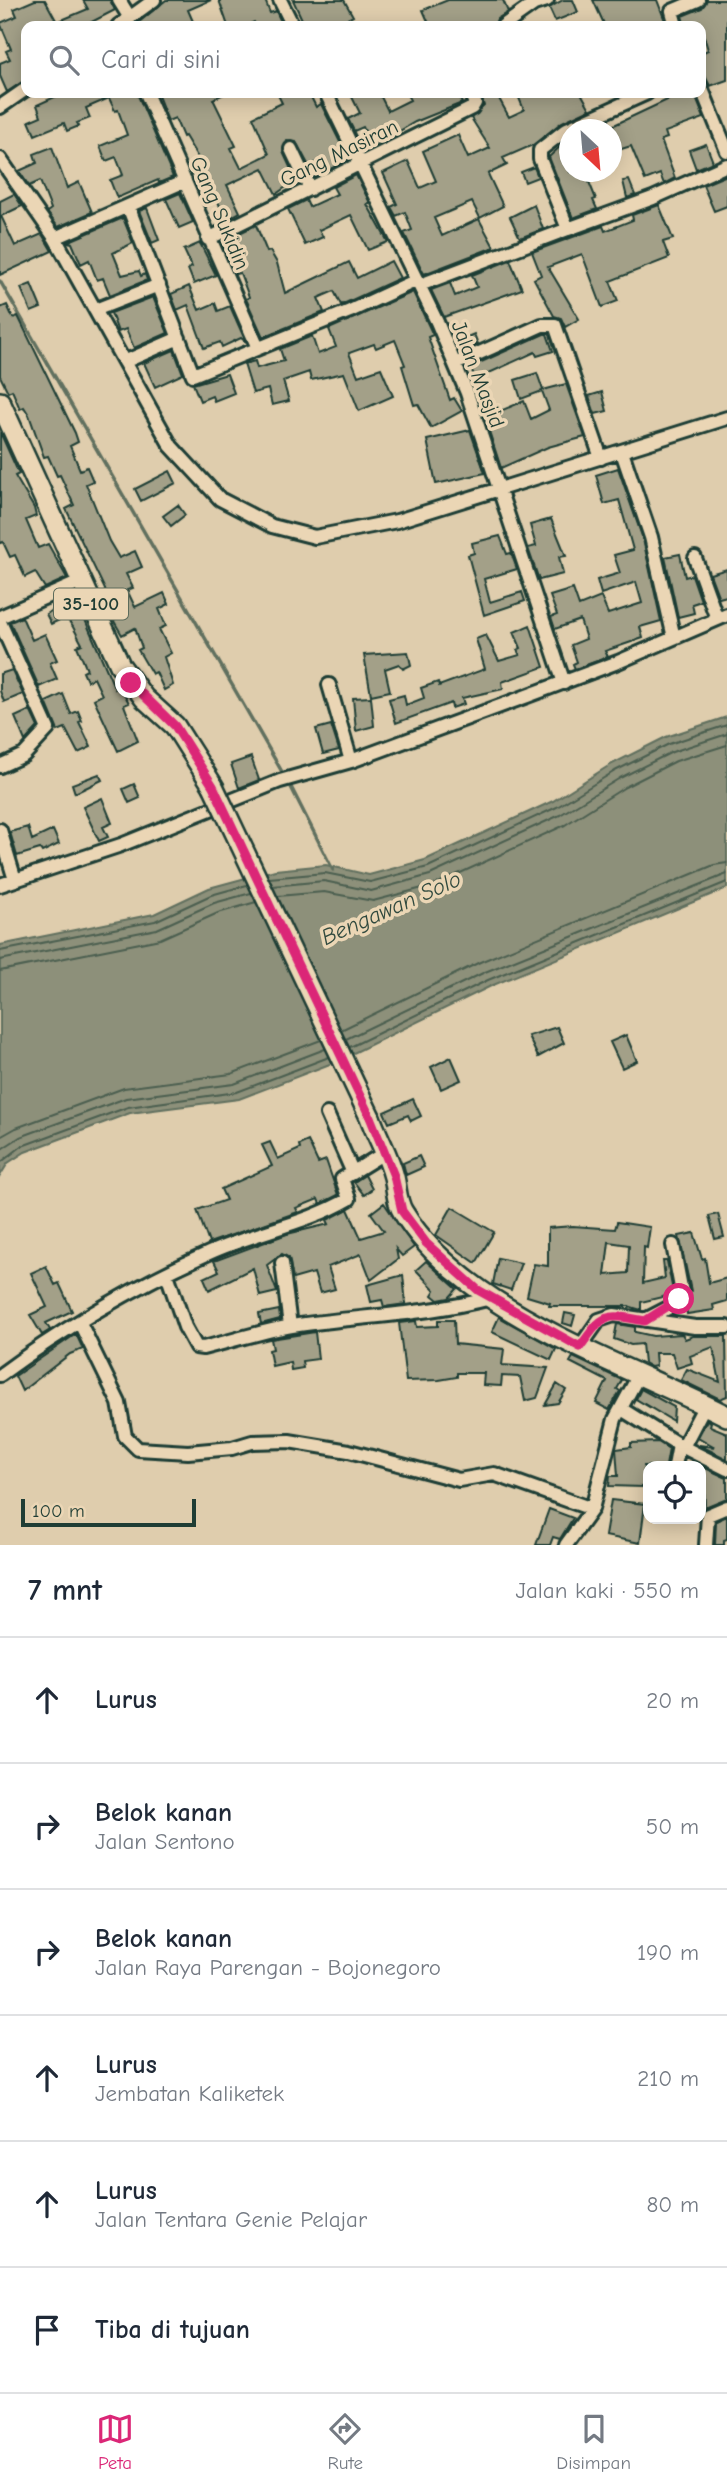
<!DOCTYPE html>
<html lang="id">
<meta charset="utf-8">
<style>
body{margin:0;font-family:"Comic Neue",sans-serif;background:#f6f6f7;color:#1f2937}
.controls{position:absolute;right:21px;bottom:21px;display:grid;overflow:hidden;border-radius:14px;box-shadow:0 4px 18px #0003}
.controls button{width:63px;height:63px;display:grid;place-items:center;padding:0;border:0;border-bottom:2px solid #e0e1e3;background:#fff;color:#1f2937;font:35px sans-serif}
.compass{position:absolute;left:559px;top:119px;width:63px;height:63px;border-radius:50%;background:#fff;box-shadow:0 4px 18px #0003;rotate:154deg}
.scale{position:absolute;left:21px;bottom:18px;width:175px;box-sizing:border-box;padding-left:7px;border:4px solid #1f3d34;border-top:0;font-size:19px;line-height:24px;white-space:nowrap;color:#1f3d34;-webkit-text-stroke:5px #ebd6b5;paint-order:stroke}
.stop{position:absolute;width:21px;height:21px;margin:-16px;border:5px solid #db2777;border-radius:50%;background:#fff}
.stop.end{background:#db2777;border-color:#fff;box-shadow:0 2px 7px #0008}
.list{margin:0;padding:0;list-style:none}
h2{display:flex;justify-content:space-between;align-items:center;height:91px;margin:0;padding:0 28px;font-size:30px}
h2 small{font-size:23px;font-weight:400;color:#747a83}
.list li{display:grid;grid-template-columns:46px 1fr auto;gap:21px;align-items:center;box-sizing:border-box;height:126px;padding:0 28px;border-top:2px solid #e0e1e3}
.list b{display:block;font-size:26px;white-space:nowrap}
.list p{margin:0;font-size:23px;white-space:nowrap;color:#747a83}
.list em{font-size:23px;font-style:normal;color:#747a83}
.icon{flex:none;width:38px;height:38px;fill:none;stroke:currentColor;stroke-width:2;stroke-linecap:round;stroke-linejoin:round}
.map{position:relative;flex:none;width:727px;height:1545px;overflow:hidden}
.search{position:absolute;background:#fff;box-shadow:0 4px 18px #0003;left:21px;right:21px;top:21px;height:77px;display:flex;align-items:center;gap:18px;box-sizing:border-box;padding:0 24px;border-radius:14px;color:#747a83;font-size:26px}
.sheet{height:847px;background:#fff}
nav{display:flex;justify-content:space-around;align-items:center;box-sizing:border-box;height:98px;border-top:2px solid #e0e1e3;background:#fff;font-size:19px;color:#747a83}
nav a{display:grid;justify-items:center;gap:4px}
nav .on{color:#db2777}
.map>svg:first-child{display:block}
.water{fill:#8d907a;stroke:#616f5e;stroke-width:2}
.lines{fill:none;stroke-linecap:round;stroke-linejoin:round}
.shore{stroke:#4b5e50;stroke-width:2}
.stream{stroke:#616f5e;stroke-width:3.5}
.building{fill:#a3a088;stroke:#1f3d34;stroke-width:2;fill-rule:evenodd}
.minor-casing{stroke:#1f3d34;stroke-width:18}
.primary-casing{stroke:#1f3d34;stroke-width:24}
.minor{stroke:#ebd6b5;stroke-width:12}
.primary{stroke:#ebd6b5;stroke-width:19}
.primary-bridge-casing{stroke:#1f3d34;stroke-width:24;stroke-linecap:butt}
.primary-bridge{stroke:#ebd6b5;stroke-width:19}
.route{stroke:#db2777;stroke-width:9}
.labels{text-anchor:middle;dominant-baseline:central;stroke-width:7;stroke-linejoin:round;paint-order:stroke}
.shield{fill:#ebd6b5;stroke:#5c6b5b;stroke-width:2}
.shield-label{font-size:19px;font-weight:bold;fill:#1f3d34}
.street-label{font-size:21px;fill:#1f3d34;stroke:#ebd6b5}
.water-label{font-size:23px;font-style:italic;fill:#30493e;stroke:#ebd6b5}
</style>
<div class="map">
<svg width="727" height="1545" viewBox="0 0 727 1545">
<rect width="100%" height="100%" fill="#dfcdad"/>
<filter id="ink" filterUnits="userSpaceOnUse"><feTurbulence type="fractalNoise" baseFrequency=".0143" numOctaves="2"/><feDisplacementMap in="SourceGraphic" scale="14" xChannelSelector="R" yChannelSelector="G"/><feConvolveMatrix kernelMatrix="1 2 1 2 8 2 1 2 1" color-interpolation-filters="sRGB"/></filter>
<g filter="url(#ink)">
<path class="water" d="M727,717V888L491,986L335,1062L239,1099L130,1113L25,1152L8,1163L0,1176V945L154,914L209,888L275,870L326,865L369,875L425,860L553,801L610,765L666,737Z"/>
<g class="lines">
<path class="shore" d="M269,878L325,873L370,882L428,867L557,807L615,771L669,744L727,725
M273,886L324,881L371,891L430,875L560,815L620,778L672,752L727,734
M278,896L324,892L373,901L434,885L565,825L625,787L676,761L727,745
M0,951L155,921L211,895L247,885
M0,960L157,929L214,903L251,893
M0,971L160,939L218,913L256,902
M341,1030L480,962L714,865L727,863
M346,1039L485,972L727,874
M350,1047L488,980L727,882
M0,1137L16,1128L124,1088L231,1074L321,1040
M0,1150L20,1137L126,1098L234,1084L325,1049
M0,1163L22,1146L128,1107L237,1092L329,1057"/>
<path class="stream" d="M0,281L285,777
M289,783L333,870"/>
</g>
<path class="building" d="M35,0H45L57,22L88,9L83,0H110L115,10L84,26H26V80L7,92L0,76V63L10,59L6,51L11,49L0,23L17,16L14,9Z
M166,0H211L188,10L195,26H140L138,23Z
M219,0H265L270,13L276,11L283,26H256L254,22L246,26H228Z
M293,0H344L353,16L342,22L344,26H305Z
M448,0H503L508,12L497,19L494,26H430L423,10Z
M563,0H573L578,12L555,21L549,8Z
M593,0H657L667,26H645L644,23L636,26H605Z
M707,0H727V80L710,86L701,68V53L708,50L701,26H685L682,16L702,8Z
M56,93H137L173,177L159,183L158,180L117,198L110,180L123,175L116,157L106,161L100,146L127,135L118,110L115,111L109,98L86,108L90,118L77,123L79,126L67,131L64,123L35,135L29,121L41,116L37,105L57,96Z
M157,93H226L213,99L236,146L231,148L241,168L269,154L253,117L282,103L277,93H309L316,107L321,104L349,160L320,174L315,163L309,166L296,142L287,141L283,152L296,180L276,194L263,168L227,185L240,212L226,220L201,163L185,136L183,137L175,118L168,121Z
M350,93H379L388,111L410,100L406,93H457L462,103L415,122L364,152L363,148L371,144L363,127L354,131L348,119L360,113Z
M480,93H496L509,117L524,110L517,93H581L590,109L562,122L533,145L503,158L507,165L488,174L503,206L480,218L472,202L434,218L442,236L479,219L494,247L424,274L404,233L412,230L405,212L396,216L391,207L397,204L383,173L408,161L420,188L436,181L423,151L458,135L468,158L490,148L471,118L484,106Z
M682,93H694L704,118L665,132L667,138L661,140L675,178L664,184L660,174L645,180L631,146L612,152V126Z
M566,141L570,150V172H585L596,199L593,200L597,209L573,218L549,157Z
M706,144L713,162L696,169L689,150Z
M52,147L67,188L79,182L92,212L58,227L47,212L51,209L40,181L29,186L19,171L37,163L34,154Z
M534,167L538,177L525,182L521,172Z
M356,175L370,203L367,204L388,242L368,250L351,215L319,230L323,237L305,245L288,209L306,200L309,207L337,194L333,187Z
M727,175V206L714,211L703,185Z
M629,180L635,195L627,198L623,181Z
M180,193L193,222L179,228L166,199Z
M14,194L22,206L1,216L15,246L42,234L52,251L0,275V201Z
M534,205L543,229L520,238L510,217Z
M659,205L673,239L663,242L669,258L610,281L618,301L602,307L582,254L548,267L579,319L565,327L561,318L554,316L534,279L541,275L532,252L603,226L605,231L633,220L632,215Z
M147,208L159,240L152,243L139,211Z
M123,218L133,243L113,253L122,275L139,271L141,276L145,274L147,280L110,295L103,278L97,280L89,260L81,264L72,243L67,242Z
M256,225L267,252L270,251L277,263L285,293L349,262L357,278L391,261L400,278L341,305L334,291L318,298L324,312L263,337L246,299L249,297L240,273L235,274L221,242Z
M200,243L216,275L194,284L188,269L192,267L184,250Z
M510,260L522,289L444,317L431,290L450,283L455,296L477,287L472,275Z
M31,284L41,308L31,312L21,288Z
M189,286L199,310L215,303L218,311L230,306L246,342L241,338L222,347L220,342L204,348L188,305L177,310L171,294Z
M413,292L433,335L428,337L450,400L454,398L462,411L431,428L418,404L414,405L402,366L405,365L395,340L376,348L374,344L349,353L358,376L381,368L393,396L359,411L344,373L311,380L309,372L283,381L289,401L272,405L268,389L253,393L244,364L255,361L257,368L284,361L280,349L312,336L318,354L336,347L329,329Z
M153,297L168,333L134,348L126,329L118,332L111,313Z
M7,305L13,318L18,316L75,433L78,442L70,446L80,470L87,467L93,481L86,484L109,541L119,558L135,551L142,567L126,574L133,588L127,590L135,607L164,593L169,604L159,609L166,626L159,629L171,653L164,657L173,685L164,690L156,672L152,674L138,650L142,648L135,628L122,635L111,616L106,605L111,602L66,509L74,505L60,475L57,476L48,456L44,457L29,415L24,407L20,409L12,390L8,392L0,376V308Z
M474,334L478,344L460,352L455,342Z
M544,334H547L553,351L537,356L535,352L476,379L470,367Z
M174,350L183,374L155,387L144,363Z
M537,373L543,390L566,384L585,437L548,447L501,468L488,428L497,424L493,414L524,401L531,419L549,410L542,391L521,399L515,380Z
M227,374L234,393L214,401L212,396L200,401L193,384Z
M602,392L607,411L595,414L589,396Z
M470,430L485,473L436,484L427,440Z
M0,432L19,474L15,476L34,508L36,516L26,520L38,548L48,544L67,578L45,588L35,572L25,577L15,555L10,557L3,542L0,543Z
M618,468L643,539L661,621L640,627L643,638L605,651L608,657L575,669L573,664L577,662L571,645L586,639L580,620L555,629L551,617L557,615L550,596L573,589L579,606L601,597L608,614L642,603L636,582L601,594L597,580L620,573L614,555L633,550L619,500L604,504L596,475Z
M170,471L176,483L141,501L135,489Z
M178,505L185,515L171,526L163,516Z
M551,519L566,556L559,557L563,574L539,580L528,548L536,546L530,525Z
M500,536L507,554L511,553L517,569L484,579L490,602L522,592L525,601L484,615L468,555L474,553L472,543Z
M680,554L685,577L692,575L701,601L692,604L694,613L678,617L665,557Z
M727,569V596L719,598L710,574Z
M74,594L115,689L120,686L129,703L124,705L138,741L118,751L94,699L102,695L94,678L87,681L83,672L87,670L77,646L82,644L73,627L66,617L51,624L46,614L55,609L52,604Z
M22,617L32,640L45,634L57,660L50,663L57,679L39,687L10,622Z
M530,625L544,667L502,682L503,689L462,698L464,704L452,708L451,703L396,723L389,699L404,695L406,705L424,698L421,688L438,682L439,686L485,669L476,639L486,635L499,661L520,655L517,650L521,648L514,632Z
M408,652L411,665L403,669L399,664L385,669L390,691L371,695L364,655Z
M12,670L23,694L4,702L0,691V674Z
M63,694L71,714L78,711L82,721L79,722L91,747L78,753L65,728L58,731L46,702Z
M371,697L374,726L356,731L353,698Z
M30,710L38,727L25,741L15,717Z
M331,725L339,750L323,754L316,729Z
M251,757L259,780L239,788L231,764Z
M99,774L102,780L75,793L72,784Z
M134,784L140,798L129,803L123,789Z
M102,798L112,823L103,827L108,837L99,841L83,807Z
M28,827L32,840L53,830L59,844L42,852L40,849L17,856L10,832Z
M557,1027L564,1043L538,1057L528,1036Z
M626,1035L637,1061L622,1068L610,1042Z
M451,1057L461,1080L441,1089L431,1067Z
M413,1099L421,1116L411,1121L408,1115L389,1123L384,1112Z
M308,1141L318,1163L326,1160L338,1195L320,1204L318,1199L296,1208L298,1212L209,1243L197,1210L226,1200L221,1189L272,1166L262,1145L270,1142L278,1159L300,1149L299,1145Z
M419,1156L424,1167L406,1175L403,1163Z
M365,1175L372,1189L364,1195L354,1182Z
M384,1203L414,1247L402,1256L396,1249L398,1259L371,1280L361,1254L328,1267L335,1289L320,1293L314,1273L293,1279L289,1258L282,1254L267,1265L277,1292L260,1296L253,1268L209,1290L204,1278L219,1271L214,1261L287,1234L329,1224L327,1220L348,1209L361,1238L384,1231L371,1213Z
M452,1207L494,1232L476,1263L436,1235Z
M718,1214L724,1237L715,1239L709,1216Z
M617,1222L650,1227L647,1248L644,1247L643,1283L665,1278L663,1261H667L673,1291L668,1298L666,1296L641,1302V1310L628,1306H549L550,1303L527,1296L534,1264L548,1266V1228L573,1226L615,1229ZM609,1242L629,1245L628,1273L605,1275Z
M694,1233L702,1259L705,1258L709,1283L727,1278V1301L713,1305L714,1310L687,1314L685,1304L691,1291L679,1236Z
M498,1258L521,1263L511,1290L493,1284Z
M426,1261L457,1289L449,1298L438,1300L432,1295L435,1290L416,1270Z
M46,1266L55,1285L59,1283L72,1311L46,1323L50,1330L42,1335L30,1315L47,1307L31,1273Z
M403,1275L406,1304L384,1307L382,1300L371,1302L367,1285Z
M279,1310L280,1319L261,1324L259,1314Z
M565,1313L575,1315L572,1326L563,1323Z
M499,1317L556,1349L551,1360L492,1332Z
M438,1320H454L455,1344L504,1349L502,1365L548,1368L537,1398L525,1401L520,1377L502,1376L501,1386L483,1385L484,1373H457V1377L439,1380L406,1381L399,1323L416,1321L417,1327L438,1326Z
M617,1324L635,1327V1332L653,1336L682,1334L685,1339L693,1336H726L727,1396L720,1399L681,1380L687,1369L720,1382L713,1347L690,1356L692,1363L677,1368L672,1353H655L656,1366L651,1367L644,1363L642,1344L631,1345L614,1339Z
M315,1332L318,1359L302,1361L303,1368L291,1370L290,1362L272,1366L269,1350L273,1349L271,1339Z
M76,1334L83,1349L70,1354L22,1391L15,1376Z
M573,1357L622,1380L617,1389L620,1391L609,1410L596,1403L607,1381L570,1362Z
M557,1384L566,1390L558,1403L545,1405Z
M641,1389L674,1407L673,1421L636,1399Z
M707,1420L711,1422L710,1426L727,1433V1459L699,1445L715,1447L698,1437Z
M658,1442L669,1449L666,1466H644L643,1487L609,1486L610,1476H618L616,1449L631,1447V1443Z
M703,1467L727,1478V1498L705,1507Z
M611,1500L645,1504L640,1543L605,1536Z
M549,1509L573,1518L560,1539L553,1537L550,1545H536Z
M727,1516V1539L724,1540V1545H715L716,1521Z"/>
<g class="lines">
<g class="minor-casing">
<path id="minor" d="M119,0L130,18
M280,0L293,26
M118,26L154,0
M503,26L534,4L547,0
M676,26L672,11L698,0
M701,87L727,151
M146,93L258,348
M326,93L437,322L467,393L564,683
M0,107L26,89
M291,149L310,189
M0,159L55,238L171,446L220,499L272,526L315,537L397,521L727,418
M128,206L193,375L350,311L417,280
M568,229L653,198L727,165
M55,238L185,181
M208,239L472,108L475,103L470,93
M420,285L568,229L540,159V150L567,129L647,93
M95,310L159,285
M124,362L179,338
M455,364L542,325H555L601,458
M622,452L651,537L674,638
M695,558L717,619
M0,617L80,582
M0,622L48,729L24,755L0,766
M329,685L351,761
M0,830L15,880
M0,885L121,845L280,781L351,761L527,696L618,662L727,615
M327,1114L353,1173
M282,1263L290,1326
M167,1274L185,1327L196,1347L203,1348C232,1341 262,1331 292,1326C359,1316 426,1315 491,1298
M645,1320L674,1305L682,1293L673,1245
M80,1323L119,1403L125,1436L138,1449L188,1452L232,1448L252,1442L289,1441L349,1451L459,1480L494,1474L592,1509
M580,1347L599,1320L614,1315L695,1327H727
M0,1375C64,1328 137,1285 209,1253C255,1232 306,1224 349,1199L342,1179L384,1153
M623,1410L679,1445L727,1469
M683,1447L705,1405
M675,1466L679,1445
M566,1545L592,1509L615,1419L640,1373
M706,1545L708,1515L727,1507"/>
</g>
<g class="primary-casing">
<path id="primary" d="M0,402L120,665L144,698L175,726L213,786
M370,1117C377,1137 389,1156 394,1177C397,1189 396,1201 403,1212C465,1314 625,1363 727,1416"/>
</g>
<use href="#minor" class="minor"/>
<use href="#primary" class="primary"/>
<g class="primary-bridge-casing">
<path id="primary-bridge" d="M213,786L370,1117"/>
</g>
<use href="#primary-bridge" class="primary-bridge"/>
</g>
</g>
<g class="lines" filter="url(#ink)">
<path class="route" d="M131,683L175,726L213,786L370,1117L394,1176L402,1211L426,1243L478,1290L580,1347C604,1313 605,1313 645,1321L679,1299"/>
</g>
<g class="labels">
<rect class="shield" x="54" y="588.5" width="74" height="31" rx="5"/>
<g class="shield-label">
<text x="91" y="604">35-100</text>
</g>
<g class="street-label">
<text transform="translate(339 153) rotate(-26)">Gang Masiran</text>
<text transform="translate(220 213) rotate(67)">Gang Sukidin</text>
<text transform="translate(478 374) rotate(69)">Jalan Masjid</text>
</g>
<g class="water-label">
<text transform="translate(391 908) rotate(-24)">Bengawan Solo</text>
</g>
</g>
</svg>
<div class="controls">
<button><svg class="icon" aria-label="locate" viewBox="0 0 24 24"><circle cx="12" cy="12" r="6"/><path d="M12 2v4M12 18v4M2 12h4M18 12h4"/></svg></button>
</div>
<svg class="compass" viewBox="-18 -18 36 36"><path d="M0-13l5 13h-10z" fill="#e53935"/><path d="M0 13l5-13h-10z" fill="#747a83"/></svg>
<div class="scale">100 m</div>
<div class="stop" style="left:679px;top:1299px"></div>
<div class="stop end" style="left:131px;top:683px"></div>
<div class="search"><svg class="icon" aria-label="search" viewBox="0 0 24 24"><circle cx="10" cy="10" r="6"/><path d="M15 15l6 6"/></svg>Cari di sini</div>
</div>
<section class="sheet">
<h2>7 mnt<small>Jalan kaki · 550 m</small></h2>
<ul class="list">
<li><svg class="icon" aria-label="ahead" viewBox="0 0 24 24"><path d="M12 20V5M6 11l6-6 6 6"/></svg><div><b>Lurus</b></div><em>20 m</em></li>
<li><svg class="icon" aria-label="right" viewBox="0 0 24 24"><path d="M7 20v-9h11M14 6l5 5-5 5"/></svg><div><b>Belok kanan</b><p>Jalan Sentono</p></div><em>50 m</em></li>
<li><svg class="icon" aria-label="right" viewBox="0 0 24 24"><path d="M7 20v-9h11M14 6l5 5-5 5"/></svg><div><b>Belok kanan</b><p>Jalan Raya Parengan - Bojonegoro</p></div><em>190 m</em></li>
<li><svg class="icon" aria-label="ahead" viewBox="0 0 24 24"><path d="M12 20V5M6 11l6-6 6 6"/></svg><div><b>Lurus</b><p>Jembatan Kaliketek</p></div><em>210 m</em></li>
<li><svg class="icon" aria-label="ahead" viewBox="0 0 24 24"><path d="M12 20V5M6 11l6-6 6 6"/></svg><div><b>Lurus</b><p>Jalan Tentara Genie Pelajar</p></div><em>80 m</em></li>
<li><svg class="icon" aria-label="arrive" viewBox="0 0 24 24"><path d="M6 21V4h12l-3 4 3 4H6"/></svg><div><b>Tiba di tujuan</b></div></li>
</ul>
</section>
<nav>
<a class="on"><svg class="icon" aria-label="map" viewBox="0 0 24 24"><path d="M3 6l6-2 6 2 6-2v14l-6 2-6-2-6 2zM9 4v14M15 6v14"/></svg>Peta</a>
<a><svg class="icon" aria-label="directions" viewBox="0 0 24 24"><path d="M12 3l9 9-9 9-9-9zM9 14v-3h6M13 9l2 2-2 2"/></svg>Rute</a>
<a><svg class="icon" aria-label="saved" viewBox="0 0 24 24"><path d="M7 4h10v16l-5-4-5 4z"/></svg>Disimpan</a>
</nav>
